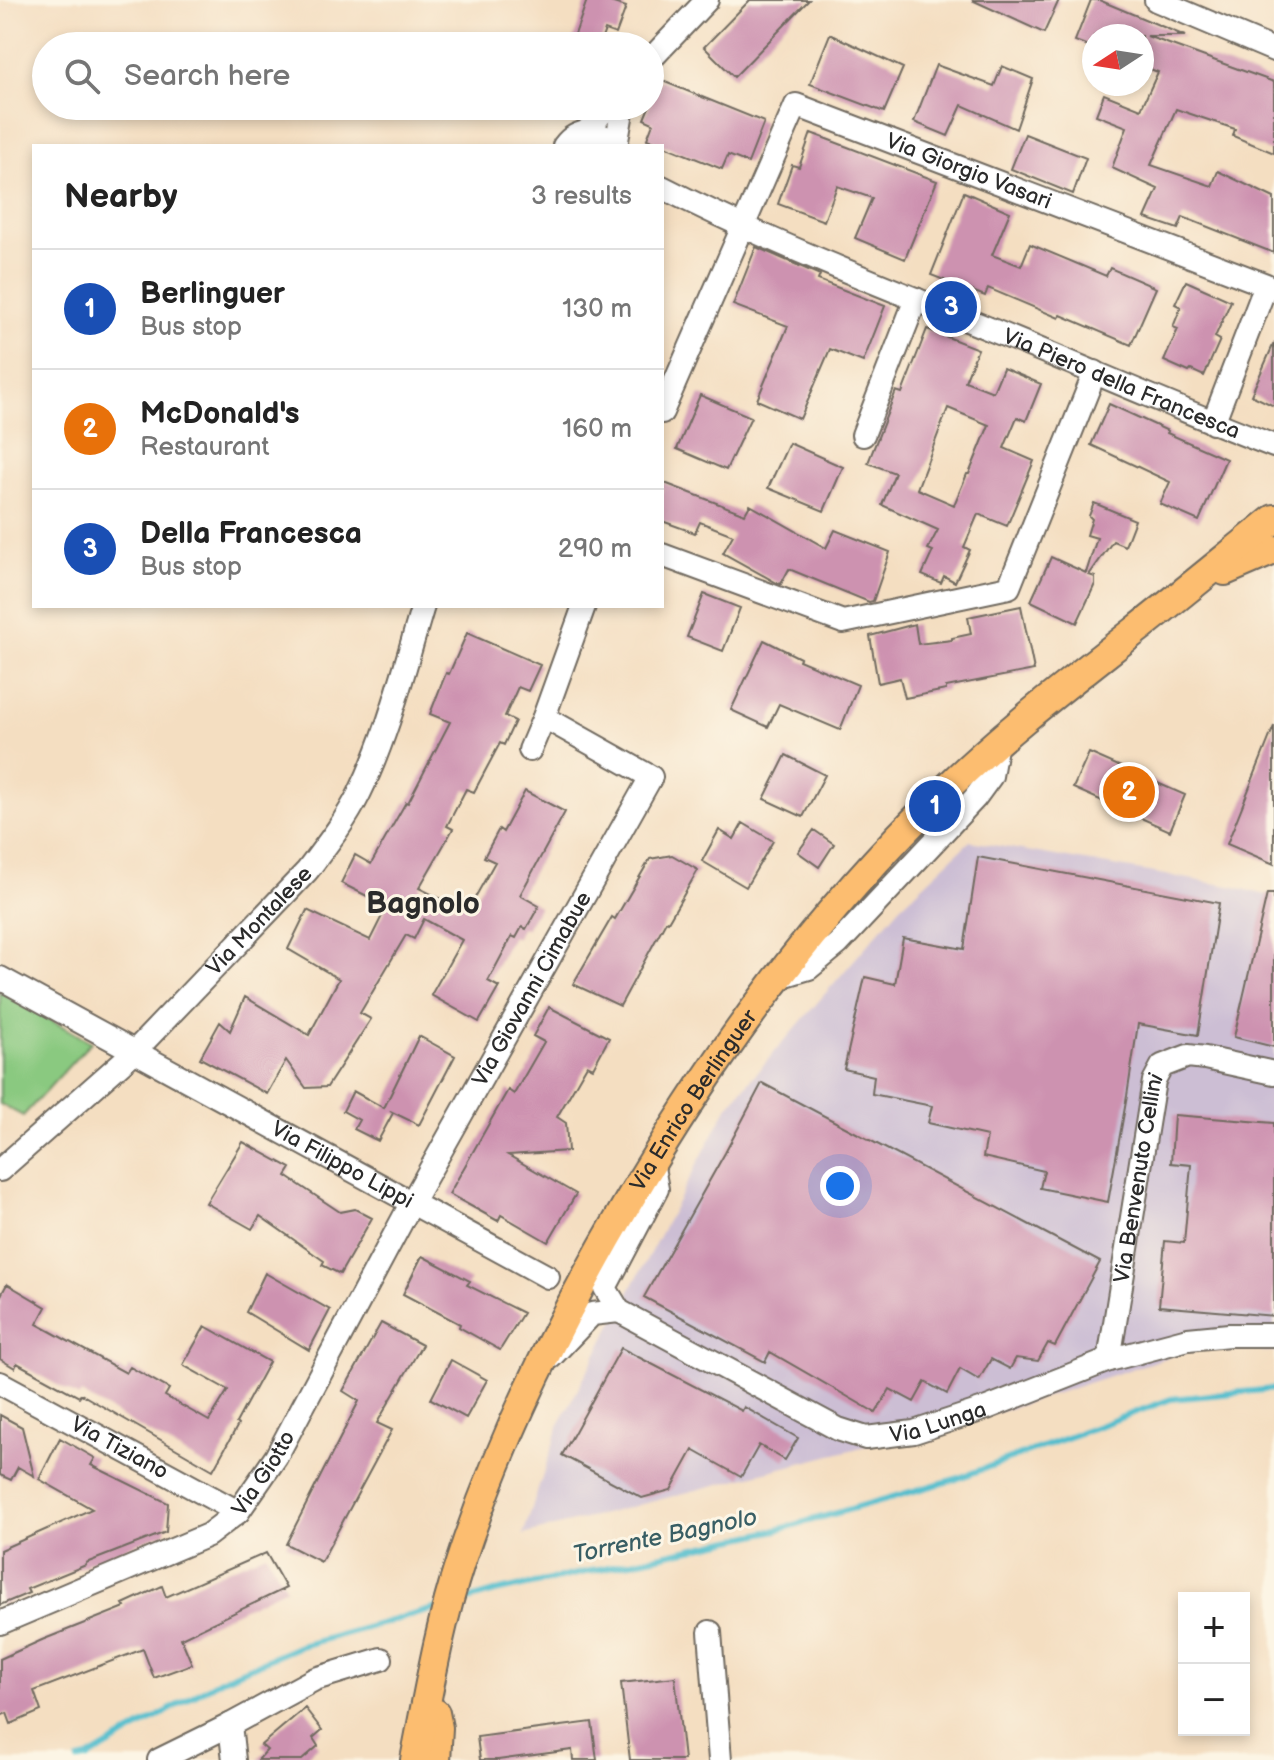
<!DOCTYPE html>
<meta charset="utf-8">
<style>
body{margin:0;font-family:"Balsamiq Sans",sans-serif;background:#f2f2f2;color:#222}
.controls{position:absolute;right:24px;bottom:24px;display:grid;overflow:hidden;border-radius:0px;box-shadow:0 4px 12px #0003}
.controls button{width:72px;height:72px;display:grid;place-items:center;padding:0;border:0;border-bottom:2px solid #e0e0e0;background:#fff;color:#222;font:40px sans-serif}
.compass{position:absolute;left:1082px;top:24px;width:72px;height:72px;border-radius:50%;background:#fff;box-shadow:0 4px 12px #0003;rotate:258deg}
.you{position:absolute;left:840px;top:1186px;width:28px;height:28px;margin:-20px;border:6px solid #fff;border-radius:50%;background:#1a73e8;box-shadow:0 0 0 12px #1a73e833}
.badge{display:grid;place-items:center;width:52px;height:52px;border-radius:50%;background:#1f6fb2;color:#fff;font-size:26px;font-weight:700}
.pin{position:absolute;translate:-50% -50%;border:4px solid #fff;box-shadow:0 2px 8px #0006}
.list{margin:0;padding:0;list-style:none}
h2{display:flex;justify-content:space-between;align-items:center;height:104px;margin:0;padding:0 32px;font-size:34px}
h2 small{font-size:26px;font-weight:400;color:#767676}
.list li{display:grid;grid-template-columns:52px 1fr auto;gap:24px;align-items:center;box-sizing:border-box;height:120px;padding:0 32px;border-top:2px solid #e0e0e0}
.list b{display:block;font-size:30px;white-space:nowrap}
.list p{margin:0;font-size:26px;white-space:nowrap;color:#767676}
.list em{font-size:26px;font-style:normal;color:#767676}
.icon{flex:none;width:44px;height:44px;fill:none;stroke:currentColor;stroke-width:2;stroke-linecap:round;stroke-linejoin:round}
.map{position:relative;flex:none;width:1274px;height:1760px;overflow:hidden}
.search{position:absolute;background:#fff;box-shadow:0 4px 12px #0003;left:32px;top:32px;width:632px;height:88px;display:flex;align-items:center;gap:20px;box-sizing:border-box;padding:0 28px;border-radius:44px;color:#767676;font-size:30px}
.panel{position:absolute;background:#fff;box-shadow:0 4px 12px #0003;left:32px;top:144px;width:632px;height:464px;border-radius:0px}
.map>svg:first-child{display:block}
.industrial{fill:#ccbed4}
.green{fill:#8ac980;stroke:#5a7a56;stroke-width:2}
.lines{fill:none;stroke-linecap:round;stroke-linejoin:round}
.stream{stroke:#51bdcd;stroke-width:6}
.building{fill:#cd92b0;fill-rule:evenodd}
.minor-casing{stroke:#716a60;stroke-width:26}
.major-casing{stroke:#716a60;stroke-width:32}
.minor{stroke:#fff;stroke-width:22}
.major{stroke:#fcbd6f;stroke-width:28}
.labels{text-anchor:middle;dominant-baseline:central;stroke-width:6;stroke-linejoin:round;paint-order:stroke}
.street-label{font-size:22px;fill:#2b2b2b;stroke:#fcf5e5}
.water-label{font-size:24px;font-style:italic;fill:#385e64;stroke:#fcf5e5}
.district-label{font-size:30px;font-weight:bold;fill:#2b2b2b;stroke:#fcf5e5}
</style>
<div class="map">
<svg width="1274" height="1760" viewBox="0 0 1274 1760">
<rect width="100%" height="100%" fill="#fcf5e5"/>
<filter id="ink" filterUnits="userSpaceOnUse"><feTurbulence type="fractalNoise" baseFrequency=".0125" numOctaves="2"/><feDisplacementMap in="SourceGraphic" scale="16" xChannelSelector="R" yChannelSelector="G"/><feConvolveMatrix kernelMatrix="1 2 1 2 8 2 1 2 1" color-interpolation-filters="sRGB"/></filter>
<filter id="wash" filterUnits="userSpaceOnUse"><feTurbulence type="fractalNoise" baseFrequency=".006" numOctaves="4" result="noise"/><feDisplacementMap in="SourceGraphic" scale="32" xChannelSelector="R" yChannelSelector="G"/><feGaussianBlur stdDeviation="1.8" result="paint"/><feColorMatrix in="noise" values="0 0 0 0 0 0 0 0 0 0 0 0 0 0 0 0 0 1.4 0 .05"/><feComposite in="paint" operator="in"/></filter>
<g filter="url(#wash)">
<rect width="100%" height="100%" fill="#f4dec1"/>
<path class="industrial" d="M970,841L1235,887L1274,897V1352L1199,1347L1005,1410L523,1535L560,1423L728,1106L900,907Z"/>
<path class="green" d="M0,992L91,1042L23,1116L0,1104Z"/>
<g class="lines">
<path class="stream" d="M457,1603L495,1592L777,1530L956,1479L1171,1399L1274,1389
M79,1760L88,1758L220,1680L300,1646L438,1608"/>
</g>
<g id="blocks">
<path class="building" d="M587,0H604L626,7L616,34L605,30L599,46H571Z
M750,0H809L734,77L704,47Z
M972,0H1059L1044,33Z
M1091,0H1099L1185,36H1147L1274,82V153L1233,136L1235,129L1176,109L1151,165L1212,186L1218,171L1274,198V253L1183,217L1178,229L1145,218L1158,189L1112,168L1127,127L1096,115L1104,94L1141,109L1158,72L1142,66V36H1094V48L1075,41Z
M830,34L903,68L884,112L810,84Z
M936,65L994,86L1002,66L1033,79L1016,129L962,105L948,136L914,122Z
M660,80L764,122L748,163L728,155L722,169L647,139L653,123L644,119Z
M811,133L937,181L905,259L855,238L872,198L837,186L824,221L778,204L792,165L799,167Z
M1025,134L1086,158L1073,194L1011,169Z
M964,192L1010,212L992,255L1021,266L1030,244L1106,276L1110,268L1156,288L1131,345L1061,315L1059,318L988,288L985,296L931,275Z
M756,247L820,275L818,280L885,306L863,362L830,349L800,419L757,400L788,326L733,305Z
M1186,281L1231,301L1215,337L1220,340L1204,376L1191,370L1189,372L1164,361L1178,329L1173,327L1181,307L1175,304Z
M927,329L978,349L965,381L993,392L1003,368L1041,384L1026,421L1017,417L1004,448L1034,461L1007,526L978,514L964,547L970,550L955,582L944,576L941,583L922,575L933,551L928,549L938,530L882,505L895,473L868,463L896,391L902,393ZM948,408L989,425L969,474H967L954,505L917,489Z
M1274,343V406L1251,395Z
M700,395L751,417L726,470L677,449Z
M1109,404L1168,431L1167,433L1226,459L1199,521L1160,504L1170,482L1091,445Z
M789,443L843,467L824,511L768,488Z
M662,482L745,514L750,505L826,548L835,530L890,552L873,601L869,602L789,569L781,584L777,583L723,553L733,535L700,522L695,533L662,521Z
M1094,503L1135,520L1125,546L1113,541L1089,575L1095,577V584L1077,623L1031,601L1051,557L1086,573L1097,538L1087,535L1092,519L1089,516Z
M704,594L740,608L723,651L687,637Z
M1021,606L1034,670L946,687V690L905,698L900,678L878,683L870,636L915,624L918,644L952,640V638L971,634L968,617Z
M467,633L540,665L528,691L518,687L505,716L515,721L504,745L500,743L474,792L466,789L447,826L453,829L419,888L455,906L461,897L472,903L495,862L484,857L499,829L503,832L525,791L565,812L520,895L539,906L526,929L522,927L516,938L512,936L488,981L499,987L479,1022L431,995L462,940L424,919L414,939L406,935L360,1013L371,1019L327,1087L306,1088L286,1060L267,1094L200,1058L220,1022L230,1031L245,997L309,1035L339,979L288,949L307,910L370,940L387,906L341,883L355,855L371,864L406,802L408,803L450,722L430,714L446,673L449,674Z
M764,640L800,658L799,660L858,685L840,730L779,704L768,727L731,710Z
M1274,726V864L1227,844Z
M1089,753L1185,795L1170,831L1073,788Z
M786,755L825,775L803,817L764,799Z
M743,823L773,841L746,887L702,861L719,830L734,839Z
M814,830L834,844L819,867L798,852Z
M672,855L698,870L668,922L666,921L620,1006L573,984L612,917L615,919L650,859Z
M978,857L1219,903L1198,1035L1138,1024L1127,1096L1108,1202L1040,1188L1044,1171L983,1157L987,1136L928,1123L932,1106L872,1094L874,1076L844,1069L865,977L895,984L903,938L964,949Z
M1267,894H1274V1047L1234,1037Z
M549,1007L609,1038L593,1068L587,1065L557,1117L566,1123L568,1151L508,1155L576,1194L548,1242L501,1215L498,1221L449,1194L508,1090L514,1094L544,1042L533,1036Z
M419,1036L455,1056L419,1125L390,1111L393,1113L378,1141L354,1129L359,1120L343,1111L353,1091L384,1108Z
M762,1083L1100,1262L1055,1346L1048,1343L1038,1361L1016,1358L1010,1369L991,1359L979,1380L960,1369L947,1394L925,1382L914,1402L890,1389L876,1413L770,1352L765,1362L644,1297L725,1153Z
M1174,1115L1274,1123V1316L1159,1306L1165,1241L1184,1243L1191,1165L1171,1163Z
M243,1142L291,1168L286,1176L340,1212L355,1209L372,1218L340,1274L322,1265L324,1261L260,1216L252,1229L206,1203Z
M422,1256L470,1281L467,1285L523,1313L500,1350L459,1327L460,1324L403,1294Z
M265,1273L330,1310L309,1350L246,1312Z
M7,1284L46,1307L37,1324L126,1373L130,1367L169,1389L165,1396L209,1421L228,1390L183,1365L205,1326L269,1362L236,1423L238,1425L213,1470L81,1394L79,1397L17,1363L15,1368L0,1359V1297Z
M381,1323L422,1345L377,1423L392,1430L321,1562L286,1544L359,1401L343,1391Z
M621,1348L742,1411L744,1407L798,1438L785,1460L759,1445L741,1477L693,1450L671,1490L642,1498L562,1455Z
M451,1360L487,1380L466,1418L431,1399Z
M0,1415L22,1427L34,1476L18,1467L11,1480L0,1475Z
M60,1438L95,1458L91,1465L168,1503L166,1532L86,1563V1565L27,1589L29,1593L0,1605V1550L92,1509L39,1479Z
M266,1553L286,1588L181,1638L192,1664L154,1678L143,1649L34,1691L41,1711L11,1724L7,1713L0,1716V1659L42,1640L125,1607L123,1604L162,1586L166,1597Z
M675,1677L684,1760H630L621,1683Z
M305,1708L322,1730L313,1738L318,1746L302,1760H258L267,1750L261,1745Z
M592,1722L597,1760H573L572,1750L498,1760H480L477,1737Z"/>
</g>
</g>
<g filter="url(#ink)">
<use href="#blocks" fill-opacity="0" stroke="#716a60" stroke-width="2"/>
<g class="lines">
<g class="minor-casing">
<g id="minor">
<path d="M1156,0L1274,50"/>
<path d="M650,60L707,0"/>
<path d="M586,132L608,106"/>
<path d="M564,146C578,127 601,129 615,146"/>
<path d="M616,146L623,106"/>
<path id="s1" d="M662,187C769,242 881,285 992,330C1086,368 1179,410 1274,446"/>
<path id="s2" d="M662,412L796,105L1266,285L1213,423"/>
<path d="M863,435L916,299"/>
<path d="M662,555L843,622L1009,587L1095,372"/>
<path d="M530,750L544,717L584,606"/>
<path id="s3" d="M0,978L548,1277"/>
<path d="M776,978L809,968L838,944L975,798L991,776L997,742"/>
<path id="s4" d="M652,1162L657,1189L605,1288L619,1311L838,1429L866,1438L914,1432L987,1408L1109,1360L1188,1339L1229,1335H1274"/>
<path id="s5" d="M0,1170L135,1051L307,871C325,847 345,822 359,794C388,735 404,669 423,606"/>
<path d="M551,1357L592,1314L619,1311"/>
<path id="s6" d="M1109,1360L1154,1081L1162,1066L1188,1056L1205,1058L1274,1073"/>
<path id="s7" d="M0,1383L238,1512"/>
<path id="s8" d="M0,1623L208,1535L238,1512L276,1457L412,1202L651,777L544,717"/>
<path d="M710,1632L720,1760"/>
<path d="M230,1725L234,1760"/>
<path d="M159,1760L230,1725L315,1679L381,1659"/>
</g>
</g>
<g class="major-casing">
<g id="major">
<path d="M1225,571L1274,550"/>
<path d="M435,1713L438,1728L436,1760"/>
<path id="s9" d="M415,1760C428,1694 439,1627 460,1563C501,1436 560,1318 627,1204C717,1051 816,915 944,791C1003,733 1069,683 1135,631C1182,594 1228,556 1274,519"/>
</g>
</g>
<use href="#minor" class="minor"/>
<use href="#major" class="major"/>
</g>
</g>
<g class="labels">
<g class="street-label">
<text stroke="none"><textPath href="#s2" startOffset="520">Via Giorgio Vasari</textPath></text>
<text stroke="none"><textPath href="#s1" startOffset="500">Via Piero della Francesca</textPath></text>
<text stroke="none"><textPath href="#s5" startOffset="360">Via Montalese</textPath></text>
<text stroke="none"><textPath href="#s8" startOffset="864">Via Giovanni Cimabue</textPath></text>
<text stroke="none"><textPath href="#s9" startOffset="722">Via Enrico Berlinguer</textPath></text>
<text stroke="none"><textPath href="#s3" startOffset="390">Via Filippo Lippi</textPath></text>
<text stroke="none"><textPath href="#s6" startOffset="184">Via Benvenuto Cellini</textPath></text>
<text stroke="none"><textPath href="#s4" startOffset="518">Via Lunga</textPath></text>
<text stroke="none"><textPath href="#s7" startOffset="136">Via Tiziano</textPath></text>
<text stroke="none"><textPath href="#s8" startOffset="310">Via Giotto</textPath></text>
</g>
<g class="water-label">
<text transform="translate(665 1536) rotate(-12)">Torrente Bagnolo</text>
</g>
<g class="district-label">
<text x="423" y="904">Bagnolo</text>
</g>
</g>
</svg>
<div class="controls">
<button>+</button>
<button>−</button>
</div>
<svg class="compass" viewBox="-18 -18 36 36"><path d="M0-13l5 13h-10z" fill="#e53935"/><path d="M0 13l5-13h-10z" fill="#767676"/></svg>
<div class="you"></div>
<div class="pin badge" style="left:935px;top:806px;background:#1a4fb4">1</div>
<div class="pin badge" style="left:1129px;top:792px;background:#e8710a">2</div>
<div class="pin badge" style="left:951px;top:307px;background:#1a4fb4">3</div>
<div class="search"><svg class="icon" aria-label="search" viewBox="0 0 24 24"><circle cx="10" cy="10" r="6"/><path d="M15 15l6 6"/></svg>Search here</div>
<section class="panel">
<h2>Nearby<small>3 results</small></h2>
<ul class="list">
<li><span class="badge" style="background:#1a4fb4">1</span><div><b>Berlinguer</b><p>Bus stop</p></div><em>130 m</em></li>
<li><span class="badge" style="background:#e8710a">2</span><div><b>McDonald's</b><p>Restaurant</p></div><em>160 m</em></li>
<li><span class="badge" style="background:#1a4fb4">3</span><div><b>Della Francesca</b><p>Bus stop</p></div><em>290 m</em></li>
</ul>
</section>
</div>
